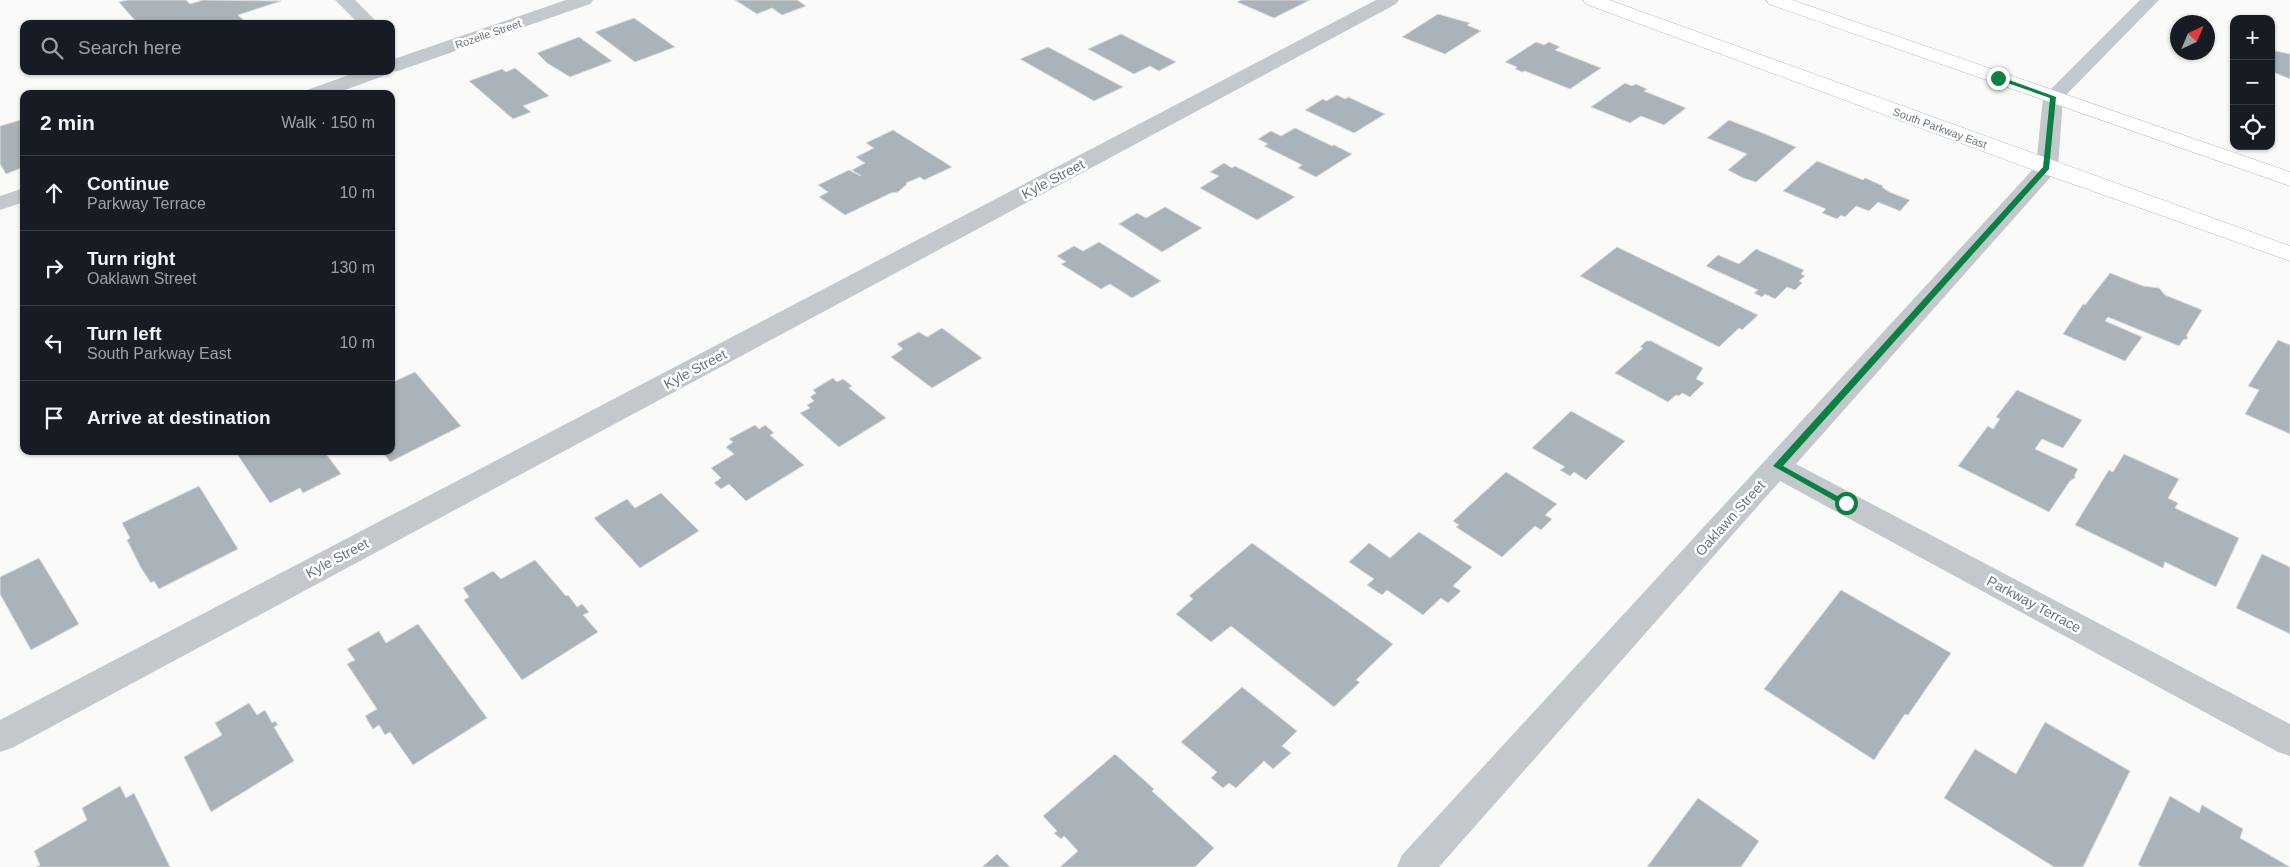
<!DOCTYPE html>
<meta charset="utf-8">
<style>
body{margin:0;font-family:Arial,sans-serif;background:#20242c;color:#f1f3f6}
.controls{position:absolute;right:15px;top:15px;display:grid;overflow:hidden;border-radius:10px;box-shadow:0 1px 4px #0004}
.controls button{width:45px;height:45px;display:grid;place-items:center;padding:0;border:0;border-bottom:1px solid #363941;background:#171b24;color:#f1f3f6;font:25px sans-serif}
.compass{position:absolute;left:2170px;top:15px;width:45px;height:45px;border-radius:50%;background:#171b24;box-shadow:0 1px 4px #0004;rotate:44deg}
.stop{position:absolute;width:15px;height:15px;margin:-11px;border:4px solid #0b8043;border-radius:50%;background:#fff}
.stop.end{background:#0b8043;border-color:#fff;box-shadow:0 1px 5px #0008}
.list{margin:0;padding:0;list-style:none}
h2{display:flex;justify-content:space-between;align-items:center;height:65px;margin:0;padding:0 20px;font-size:21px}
h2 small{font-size:16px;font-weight:400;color:#9ea1a6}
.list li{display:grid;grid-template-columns:32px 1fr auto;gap:15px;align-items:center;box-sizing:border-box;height:75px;padding:0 20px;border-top:1px solid #363941}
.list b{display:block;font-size:19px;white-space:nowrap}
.list p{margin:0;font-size:16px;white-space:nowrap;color:#9ea1a6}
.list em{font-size:16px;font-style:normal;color:#9ea1a6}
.icon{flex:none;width:28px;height:28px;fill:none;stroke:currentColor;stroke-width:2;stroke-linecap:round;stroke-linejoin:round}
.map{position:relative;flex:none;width:2290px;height:867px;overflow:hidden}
.search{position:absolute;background:#171b24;box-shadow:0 1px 4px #0004;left:20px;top:20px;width:375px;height:55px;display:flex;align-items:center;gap:12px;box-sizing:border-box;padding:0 18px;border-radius:10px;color:#9ea1a6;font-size:19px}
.panel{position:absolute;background:#171b24;box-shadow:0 1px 4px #0004;left:20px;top:90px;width:375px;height:365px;border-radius:10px}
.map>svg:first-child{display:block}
.building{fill:#aab3b9;stroke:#dcdcda}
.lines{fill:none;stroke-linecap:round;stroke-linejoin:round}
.primary-casing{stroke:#b5babe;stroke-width:1}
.street{fill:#c3c8cc;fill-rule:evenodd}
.primary{fill:#fff;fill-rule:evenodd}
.route{fill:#0b8043}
.labels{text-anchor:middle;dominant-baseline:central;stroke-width:5;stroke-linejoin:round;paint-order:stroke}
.far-street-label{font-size:11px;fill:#657683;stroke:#fff}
.street-label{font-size:14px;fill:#657683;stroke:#fff}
</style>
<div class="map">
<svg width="2290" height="867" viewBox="0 0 2290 867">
<rect width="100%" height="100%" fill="#fafaf8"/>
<path class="building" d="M127,0H186L190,4L203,0L281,1L238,15L248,24H138L119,2Z
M735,0H797L806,6L782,15L772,8L757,14Z
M1241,0H1310L1274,18L1237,2Z
M1438,14L1470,23L1467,25L1481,31L1445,54L1402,37Z
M634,18L675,47L635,62L595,32Z
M1121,34L1176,62L1159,71L1150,66L1134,74L1088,49Z
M579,37L612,61L570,77L547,63L537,53Z
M1536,42L1544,45L1549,42L1560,47L1555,50L1601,68L1570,89L1525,71L1522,72L1515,69L1517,67L1505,62Z
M1048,47L1123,87L1094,101L1020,59Z
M2271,50L2290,54V79L2271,71Z
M515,68L549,96L523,106L531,112L513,119L469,81L502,69L506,72Z
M1625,83L1632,86L1636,84L1647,89L1644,91L1686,108L1664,125L1641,116L1630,123L1591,107Z
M1337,95L1345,99L1348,97L1385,114L1354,133L1305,110L1323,99L1326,101Z
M24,119V167L6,174L0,164V126Z
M1729,120L1765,134L1796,147L1756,182L1743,178L1728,170L1747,154L1707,138Z
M1295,128L1332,146L1334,145L1352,154L1316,177L1298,168L1302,165L1264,146L1268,144L1258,139L1271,131L1281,136Z
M893,130L952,167L924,180L920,177L906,183L907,184L898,192L891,193L845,215L819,197L828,192L818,185L849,170L861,176L852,170L865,163L856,157L874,148L866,143Z
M1817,161L1863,180L1865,178L1883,186L1882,187L1889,192L1910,200L1900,211L1878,202L1869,211L1856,206L1845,217L1841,215L1837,219L1822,213L1826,209L1783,191Z
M1224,163L1232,168L1235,166L1295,197L1257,220L1200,188L1219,176L1210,172Z
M1165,207L1202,228L1162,252L1119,224L1137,213L1146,218Z
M1099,242L1161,281L1132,298L1110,284L1101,289L1061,264L1066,262L1057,256L1074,246L1083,251Z
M1617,247L1758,315L1742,330L1739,328L1719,347L1580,276Z
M1756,249L1804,270L1801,274L1805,276L1799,281L1802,283L1795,290L1787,287L1775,299L1765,294L1762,297L1754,293L1758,290L1706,266L1718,255L1739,264Z
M2110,273L2143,286L2159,288L2165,295L2202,310L2186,336L2188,337L2186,340L2184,339L2179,346L2108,317L2105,321L2142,337L2125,361L2063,334L2083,304L2085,305Z
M942,328L982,358L932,388L891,357L903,349L897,344L919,332L927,337Z
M2278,340L2290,345V434L2245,414L2259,390L2248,386Z
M1646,341H1651L1703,368L1696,379L1704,383L1690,397L1682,393L1679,396L1676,395L1668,402L1615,373L1643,348L1640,347Z
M415,372L461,426L390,462L382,451H391V383Z
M833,378L837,382L843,379L852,386L849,388L886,418L839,447L800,413L810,408L807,405L814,401L810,397L816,393L813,390Z
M2017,390L2082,420L2063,448L2042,439L2035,449L2078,469L2074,476L2076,477L2070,481L2049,512L1958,466L1988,426L1993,429L2000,419L1996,417Z
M1571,411L1625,441L1586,480L1574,472L1570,476L1560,470L1565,467L1532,448Z
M755,425L759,429L765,425L774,433L770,435L804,465L746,501L729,484L721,489L714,483L721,478L711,468L734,454L726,447L733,442L729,439Z
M235,451H324L341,474L303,493L300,488L270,503Z
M2124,454L2179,479L2168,498L2178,503L2175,508L2239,538L2216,587L2165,562L2163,568L2075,525L2109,470L2113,472Z
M1506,472L1557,504L1545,515L1552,519L1541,530L1535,526L1502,557L1456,527L1459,525L1453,521Z
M199,486L238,549L159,589L154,581L151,583L141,568L127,540L130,538L122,523Z
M661,493L699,531L640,568L594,518L627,499L635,508Z
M1419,532L1472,567L1453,586L1461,591L1448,603L1441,598L1423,615L1387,590L1382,595L1367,585L1374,579L1349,562L1369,543L1390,558Z
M1252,543L1393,644L1356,680L1360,682L1334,707L1231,626L1211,642L1176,614L1193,599L1189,596Z
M2262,554L2290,567V634L2236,608Z
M39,558L79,624L31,650L0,594V577Z
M535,560L566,596L568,595L577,607L582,604L589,612L583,615L598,632L522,680L464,600L469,597L463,588L493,571L501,579Z
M1841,590L1951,653L1908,715L1905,714L1874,760L1764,689Z
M418,624L487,718L413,765L390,732L385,735L379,725L373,729L365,716L377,709L347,664L355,660L347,649L379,631L386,643Z
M1242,687L1297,731L1282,746L1291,753L1273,769L1264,761L1236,788L1229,783L1223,788L1211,778L1217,772L1181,742Z
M249,703L257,715L265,710L272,723L275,721L278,725L274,727L294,761L211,812L184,757L222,735L215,723Z
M2045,722L2130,771L2083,867H2054L1944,798L1975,749L2016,774Z
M1115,754L1154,789L1152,791L1214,848L1195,867H1060L1078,851L1064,836L1061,839L1054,833L1057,831L1043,816Z
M120,786L126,798L134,793L170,867H36L40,865L34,851L87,820L82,808Z
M2170,796L2199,813L2202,805L2243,829L2240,838L2290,867H2142L2138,865Z
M1698,798L1759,841L1741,867H1647Z
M997,854L1010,867H982Z"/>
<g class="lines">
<g class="primary-casing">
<path id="primary" d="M1583,0H1609L2290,246V261L2039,172L1586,4Z
M1766,0H1792L2290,172V186L1769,4Z"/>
</g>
<path class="street" d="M335,0H355L379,24H359Z
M566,0H593L590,4L398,71L388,72L386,75L334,94H304L307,90L360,71H391V60Z
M1376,0H1399L1396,4L12,748L0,752V720Z
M2140,0H2159L2063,98L2058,167L2055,172L1796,464L2290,724V756L2278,752L1780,481L1439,867H1397L1402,855L2036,166L2043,97Z
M24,188V202L0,210V196Z"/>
<use href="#primary" class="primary"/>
</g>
<path class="route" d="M1998,76L2056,97L2049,169L1783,466L1850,503L1846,506L1842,505L1773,466L2043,167L2050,98L1996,79Z"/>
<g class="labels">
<g class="far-street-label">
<text transform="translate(488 34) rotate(-19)">Rozelle Street</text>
<text transform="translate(1940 128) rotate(20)">South Parkway East</text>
</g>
<g class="street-label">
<text transform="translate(1053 179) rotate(-28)">Kyle Street</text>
<text transform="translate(695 369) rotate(-28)">Kyle Street</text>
<text transform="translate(1730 518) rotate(-48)">Oaklawn Street</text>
<text transform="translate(337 558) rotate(-28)">Kyle Street</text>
<text transform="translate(2034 604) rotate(28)">Parkway Terrace</text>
</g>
</g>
</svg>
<div class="controls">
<button>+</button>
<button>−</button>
<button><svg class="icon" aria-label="locate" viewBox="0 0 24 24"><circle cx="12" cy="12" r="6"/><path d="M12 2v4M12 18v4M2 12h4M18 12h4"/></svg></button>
</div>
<svg class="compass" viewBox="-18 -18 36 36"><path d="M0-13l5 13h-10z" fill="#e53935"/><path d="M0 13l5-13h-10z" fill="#9ea1a6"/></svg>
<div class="stop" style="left:1846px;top:503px"></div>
<div class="stop end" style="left:1998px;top:78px"></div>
<div class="search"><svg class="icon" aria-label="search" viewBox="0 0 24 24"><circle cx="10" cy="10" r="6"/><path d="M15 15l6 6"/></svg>Search here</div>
<section class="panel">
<h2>2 min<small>Walk · 150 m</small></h2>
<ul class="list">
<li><svg class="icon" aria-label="ahead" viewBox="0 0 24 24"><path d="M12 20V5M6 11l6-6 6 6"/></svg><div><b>Continue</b><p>Parkway Terrace</p></div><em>10 m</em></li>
<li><svg class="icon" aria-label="right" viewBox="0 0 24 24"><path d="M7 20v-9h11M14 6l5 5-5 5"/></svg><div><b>Turn right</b><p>Oaklawn Street</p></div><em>130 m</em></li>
<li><svg class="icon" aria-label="left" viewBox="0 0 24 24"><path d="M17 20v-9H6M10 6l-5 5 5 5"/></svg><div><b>Turn left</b><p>South Parkway East</p></div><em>10 m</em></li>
<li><svg class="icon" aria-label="arrive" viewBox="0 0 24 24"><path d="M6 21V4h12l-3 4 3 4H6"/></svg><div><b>Arrive at destination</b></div></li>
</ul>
</section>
</div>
